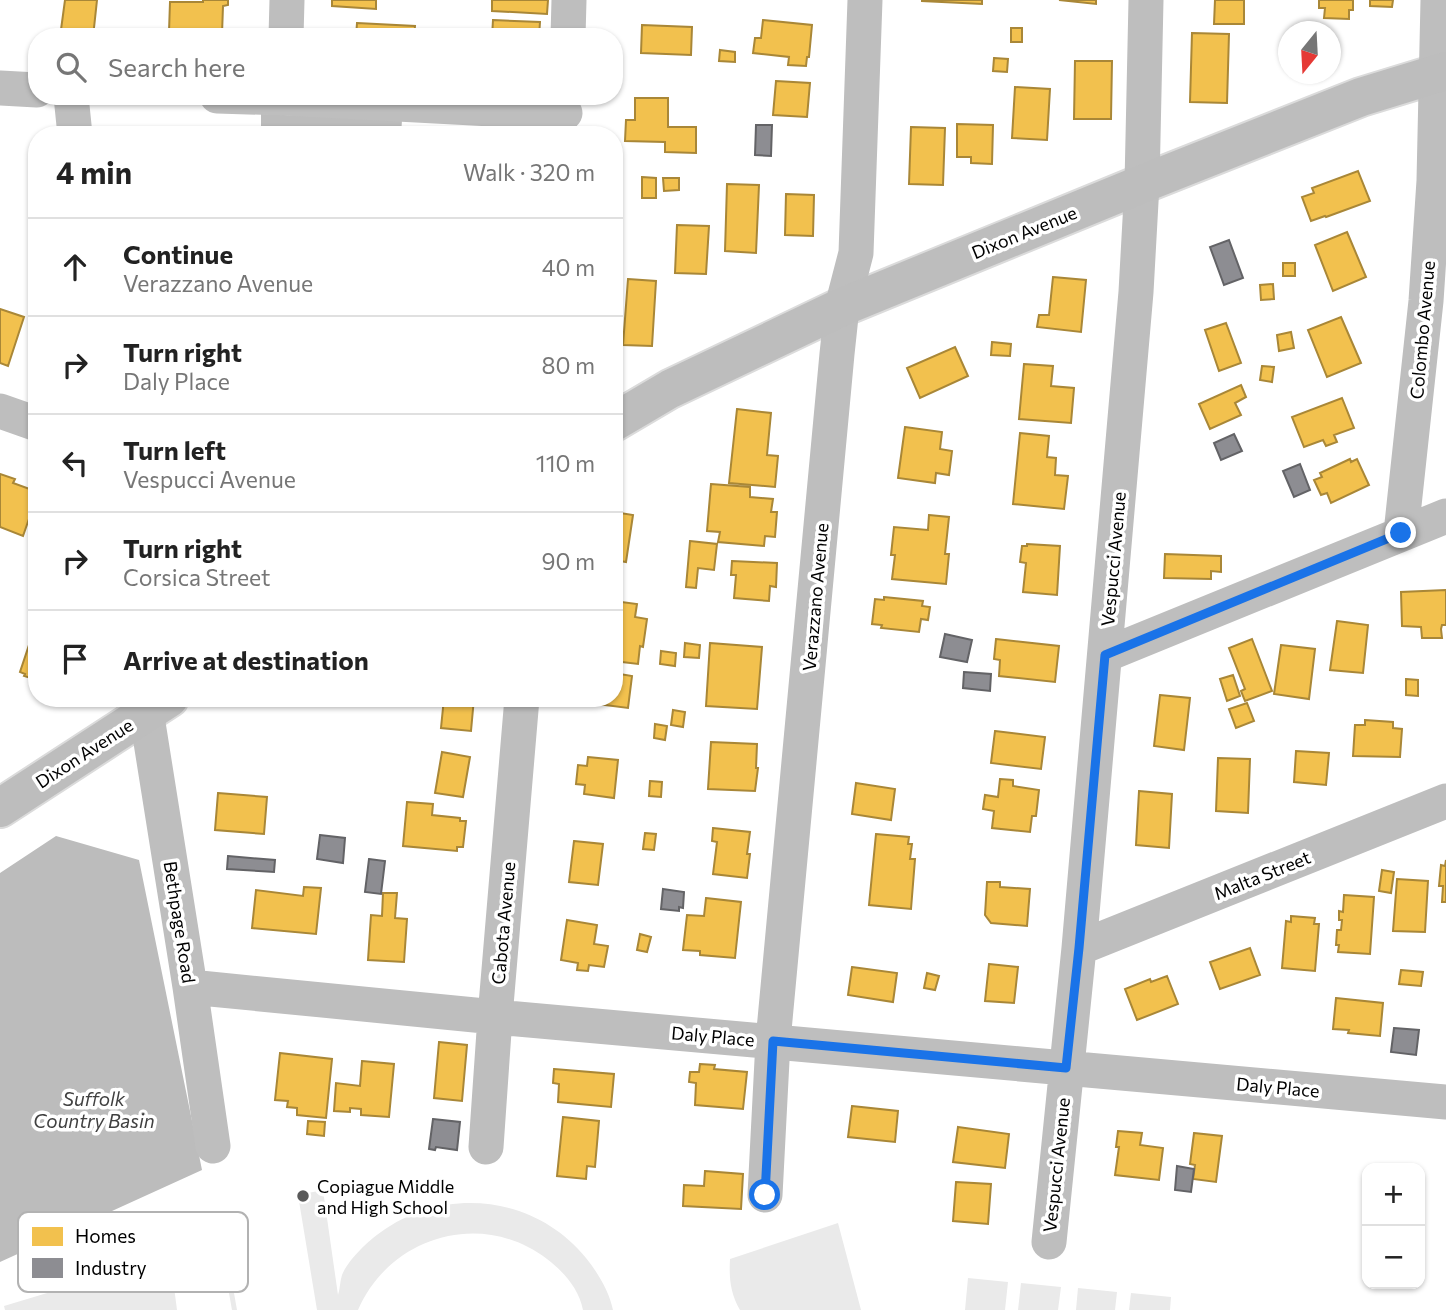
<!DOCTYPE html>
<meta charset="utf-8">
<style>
body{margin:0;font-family:Commissioner,sans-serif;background:#f2f2f2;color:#222}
.controls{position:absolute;right:21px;bottom:21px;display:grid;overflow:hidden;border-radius:14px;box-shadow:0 2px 5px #0004}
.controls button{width:63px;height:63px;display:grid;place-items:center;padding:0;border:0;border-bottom:2px solid #e0e0e0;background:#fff;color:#222;font:35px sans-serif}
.compass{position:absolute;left:1278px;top:21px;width:63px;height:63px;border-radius:50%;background:#fff;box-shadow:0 2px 5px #0004;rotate:198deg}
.stop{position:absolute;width:21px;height:21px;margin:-16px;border:5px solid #1a73e8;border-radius:50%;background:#fff}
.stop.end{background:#1a73e8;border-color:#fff;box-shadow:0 2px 7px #0008}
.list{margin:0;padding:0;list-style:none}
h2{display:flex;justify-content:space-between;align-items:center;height:91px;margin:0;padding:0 28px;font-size:30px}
h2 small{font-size:23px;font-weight:400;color:#767676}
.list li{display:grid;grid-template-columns:46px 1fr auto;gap:21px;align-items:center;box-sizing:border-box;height:98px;padding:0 28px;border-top:2px solid #e0e0e0}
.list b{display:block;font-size:26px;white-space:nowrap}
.list p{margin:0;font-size:23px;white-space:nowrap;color:#767676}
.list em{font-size:23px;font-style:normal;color:#767676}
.icon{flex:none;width:38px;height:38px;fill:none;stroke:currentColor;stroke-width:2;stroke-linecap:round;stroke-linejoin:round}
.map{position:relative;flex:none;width:1446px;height:1310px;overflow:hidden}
.search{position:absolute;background:#fff;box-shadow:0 2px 5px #0004;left:28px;top:28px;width:595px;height:77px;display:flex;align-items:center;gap:18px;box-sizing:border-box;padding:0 24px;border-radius:28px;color:#767676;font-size:26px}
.panel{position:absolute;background:#fff;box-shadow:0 2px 5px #0004;left:28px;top:126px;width:595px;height:581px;border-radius:28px}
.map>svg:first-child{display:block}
.green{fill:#eaeaea}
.water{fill:#bcbcbc}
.homes{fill:#f2c14e;stroke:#a98737;stroke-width:2}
.industry{fill:#8d8d92;stroke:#636366;stroke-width:2}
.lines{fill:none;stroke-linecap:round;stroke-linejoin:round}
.major-casing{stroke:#dbdbdb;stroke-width:42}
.minor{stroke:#bebebe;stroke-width:35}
.major{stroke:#bdbdbd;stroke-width:38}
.route{stroke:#1a73e8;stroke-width:9}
.poi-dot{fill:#595959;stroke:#fff;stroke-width:2.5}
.labels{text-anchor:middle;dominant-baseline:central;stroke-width:7;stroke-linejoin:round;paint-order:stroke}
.street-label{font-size:18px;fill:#000;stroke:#fff}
.poi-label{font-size:18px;fill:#000;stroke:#fff;text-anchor:start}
.water-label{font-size:19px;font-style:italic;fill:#404040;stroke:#fff}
.key{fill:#fff;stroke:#b2b2b2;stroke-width:2}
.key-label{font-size:19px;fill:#000}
</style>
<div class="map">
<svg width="1446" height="1310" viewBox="0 0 1446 1310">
<rect width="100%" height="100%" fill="#fff"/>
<path class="green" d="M323,1190L338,1295C340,1289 340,1281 342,1275C348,1260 368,1241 381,1232C446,1185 536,1196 586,1258C598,1273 609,1291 613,1310H583C579,1289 564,1272 547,1259C482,1209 390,1236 358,1310H317L298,1195Z
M222,1215L227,1241L225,1242L237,1310H232L220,1243H218L213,1217Z
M838,1223L861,1310H740C730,1293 729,1277 730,1259Z
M170,1256L177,1310H5L4,1306Z
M968,1278L1008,1282L1005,1310H965Z
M1021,1283L1061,1287L1058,1310H1018Z
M1078,1288L1117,1292L1115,1310H1076Z
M1131,1293L1171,1297L1170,1310H1129Z"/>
<path class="water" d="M261,114L402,120L401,135H261Z
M56,836L139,860L202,1170L0,1262V873Z"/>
<path class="homes" d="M65,0H97L93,37H60Z
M203,0H228V5L223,6L222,34H201V37H191V33L169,32L170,2H203Z
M332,0H376V9L332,6Z
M492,0H548L547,14L492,11Z
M922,0H982V4L922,1Z
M1059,0H1096V4Z
M1215,0H1244V24H1214Z
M1319,0H1353V10H1349V19L1324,18L1325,8H1319Z
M1370,0H1393L1392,7L1370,6Z
M493,20L540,22L539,37H492Z
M763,20L812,25L809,57H807L806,66L788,65L789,57L753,53L755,38H761Z
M357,23L415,26L414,37H356Z
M642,25L692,27L691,55L641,53Z
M1011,28H1022V42H1011Z
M1192,33L1229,34L1227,103L1190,102Z
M720,50L735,52V62L719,61Z
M994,58L1008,59L1007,72L993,71Z
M1075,61H1112L1111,119H1074Z
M776,81L810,83L807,117L773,115Z
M1015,87L1050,89L1047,140L1012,138Z
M635,98H668V127H696V153L665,152V142L625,141L626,120H635Z
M957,124L993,125L992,164L971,163V157H957Z
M911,127L945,128L943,185L909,184Z
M425,132H454V135H425Z
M1358,171L1370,201L1326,217L1325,216L1311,221L1302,197L1314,193L1312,188Z
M642,177L656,178V198H642Z
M663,178H679V190L664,191Z
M727,184L759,185L756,253L725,251Z
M786,194L814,195L813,236L785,235Z
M677,225L709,226L706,274L675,273Z
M1347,232L1366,277L1333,291L1315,245Z
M1283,263H1295V276H1283Z
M1053,277L1086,280L1081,332L1037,327L1039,315H1049Z
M628,279L656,281L652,346L623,345Z
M1273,284L1274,299L1261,300L1260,285Z
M0,309L24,317L8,366L0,363Z
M1341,317L1361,363L1327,377L1308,330Z
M1226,323L1241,363L1219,371L1205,330Z
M1291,332L1294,348L1279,351L1277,335Z
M992,342L1011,344L1010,356L991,355Z
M955,347L968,376L920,398L907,368Z
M1024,364L1053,366L1051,386L1074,388L1071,423L1019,419Z
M1262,366L1274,367L1272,382L1260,380Z
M1241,385L1246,397L1235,403L1241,415L1210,429L1199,404Z
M1342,398L1354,428L1334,435L1337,442L1326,446L1323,440L1304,447L1292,417Z
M737,409L771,413L767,455L778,456L775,487L729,483Z
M905,427L942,432L940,449L952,451L949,475L936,473L935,483L898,478Z
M1020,433L1049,436L1047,457L1056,458L1055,475L1068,476L1064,509L1013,504Z
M1350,459L1351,462L1357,459L1369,485L1331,503L1327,493L1321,495L1314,480L1322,477L1320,473Z
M0,474L15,479L13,483L35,491L37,488V519L30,516L23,536L0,527Z
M711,484L750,487V497L773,499L771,512H777L775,537L765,536L764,546L718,542L720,532L707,531Z
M614,512L633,515L626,562L614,560Z
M929,515L949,517L945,554H949L946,584L892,579L895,555H891L894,527L928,530Z
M690,541L717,544L714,570L698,568L696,588L686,587Z
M1027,544L1060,546L1057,595L1023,592L1026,563L1020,562L1022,546H1027Z
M1165,554L1221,556V572L1211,571V579L1164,578Z
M732,561L777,563L776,587L770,586L769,601L734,598L736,575H731Z
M1446,590V625H1442L1441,629L1442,638H1422L1421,627L1402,626L1401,592Z
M884,597L923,601L922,606L930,607L928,620L921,619L919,632L881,628L882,625L872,624L875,599L884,600Z
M614,601L637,604L635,617L647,619L643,647L640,646L638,664L614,661Z
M1337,621L1368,625L1363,673L1330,670Z
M34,630H37V680L24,676L25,674L20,672Z
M996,639L1059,646L1055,682L999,676L1000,660L994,659Z
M1252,639L1272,691L1245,701L1241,691L1245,689L1229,648Z
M685,643L700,645L699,658L684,657Z
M710,643L762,647L757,709L706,706Z
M1281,645L1315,649L1309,699L1274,694Z
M661,651L676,653L675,666L660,664Z
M614,673L632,676L628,708L590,703V698H614Z
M1233,675L1240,696L1227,701L1220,679Z
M1406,679L1418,680V696L1406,695Z
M1160,695L1190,698L1184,750L1154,746Z
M330,698H373L372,705L330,702Z
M444,698H474L471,731L441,728Z
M1247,703L1254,721L1236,728L1229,709Z
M673,710L685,712L683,727L671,725Z
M1365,720L1393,722V728L1402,729L1400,757L1353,756L1355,725H1365Z
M655,724L667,726L665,740L654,738Z
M995,731L1045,737L1041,769L991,763Z
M711,742L757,744L756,768H758L755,791L708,789Z
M1296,751L1329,753L1326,785L1294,782Z
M442,752L470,757L463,797L435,793Z
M588,757L618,760L614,798L584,794L585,785L576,784L578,765L587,766Z
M1218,758L1250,759L1248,813L1216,811Z
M1000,779L1013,780V786L1039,790L1036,816H1032L1030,832L992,828L994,811L983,809L985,795L998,797Z
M650,781L662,782L661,797L649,796Z
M856,783L895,789L891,820L852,814Z
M1139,791L1172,794L1169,848L1136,845Z
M218,793L267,797L264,834L215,830Z
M407,802L433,804L432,815L460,818V821H466L463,847H457V851L403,846Z
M713,828L750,832L747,854H750L747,878L713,874L717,842L712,841Z
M645,833L656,834L654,850L643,849Z
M876,834L909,837L908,844H912L910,859H915L911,909L869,905Z
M574,841L603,844L598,885L569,882Z
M1446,860V902H1442L1443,886H1439L1441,865L1445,866Z
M1382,870L1394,872L1391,893L1379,891Z
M1397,879L1428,881L1425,932L1393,931Z
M987,882H1000V887L1030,889L1027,926L991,923L985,915Z
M304,887L321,888L316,934L252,928L256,890L303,896Z
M383,893H397L395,918L407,919L404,962L368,960L371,915L382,916Z
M1344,895L1374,897L1370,954L1338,952L1339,945H1336L1337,930H1341L1342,920H1339V911L1343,912Z
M706,898L741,902L735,958L700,955V951L683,950L687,915L704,916Z
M1291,916L1315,918L1314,924H1319L1315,971L1282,968L1286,921L1291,922Z
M567,920L597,925L594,944L608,946L604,967L589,965L588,971L577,970L578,963L561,960Z
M640,934L651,937L647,952L637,950Z
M1250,948L1260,975L1220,989L1210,962Z
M989,964L1018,967L1014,1003L985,1001Z
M852,967L897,973L893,1002L848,995Z
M1401,970L1423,972L1421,986L1399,984Z
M927,973L939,976L935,990L924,988Z
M1167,976L1178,1004L1137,1020L1125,989L1150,979L1151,982Z
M1336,998L1383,1003L1380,1036L1348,1033L1349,1030L1333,1029Z
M439,1042L467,1045L462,1101L434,1098Z
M280,1053L332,1059L326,1118L297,1115V1108L287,1107L288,1101L275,1100Z
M362,1061L394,1064L389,1117L361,1115V1109L350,1108V1112L334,1111L336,1083L360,1086Z
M700,1064L715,1065L714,1069L747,1072L743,1109L695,1105L696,1083L689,1082L690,1072H699Z
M554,1069L614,1074L611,1107L558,1102L559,1084L553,1083Z
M852,1106L898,1111L895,1142L848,1137Z
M563,1117L599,1121L595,1167L587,1166L586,1179L557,1176Z
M308,1121L325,1122L324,1136L307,1134Z
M958,1127L1009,1134L1005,1168L953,1162Z
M1118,1131L1142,1133L1140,1145L1163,1148L1159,1180L1115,1175L1119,1147H1116Z
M1194,1133L1222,1136L1216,1182L1193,1179L1195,1165L1190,1164Z
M705,1171L743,1174L741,1209L683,1206L684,1185L704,1186Z
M956,1182L991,1184L988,1224L953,1221Z"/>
<path class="industry" d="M119,29L139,31L138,37H118Z
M756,125H772L771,156L755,155Z
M1229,240L1243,278L1224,285L1210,247Z
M1234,434L1242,451L1221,460L1214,443Z
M1300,464L1310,490L1294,497L1283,471Z
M945,634L972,640L967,662L940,657Z
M964,672L991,674L990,691L963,688Z
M320,835L345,838L343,863L317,859Z
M228,856L275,860L274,872L227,869Z
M369,859L385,861L381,894L365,892Z
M663,889L684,892L683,908L679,907V911L661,909Z
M1394,1028L1419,1030L1416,1055L1391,1052Z
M433,1119L460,1122L457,1150L436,1147L435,1150L429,1149Z
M1177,1166L1194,1169L1191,1192L1175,1190Z"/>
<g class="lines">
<g class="major-casing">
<path id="major" d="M614,422L670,389L842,307L1142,184L1361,97L1446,71
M0,808L169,698"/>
</g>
<path class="minor" d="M286,37L287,0
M568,37L569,0
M0,88L37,90
M71,96L75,135
M217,96L284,98L565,113
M0,411L37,424
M1401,533L1426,301L1434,181L1438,0
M1105,655L1446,516
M144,698L190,987L213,1146
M1079,948L1446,801
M190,987L495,1017L1446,1102
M486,1147L495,1017L522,698
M765,1195L773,1041L837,354L842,307L856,253L865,0
M1049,1242L1079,948L1136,292L1142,184L1146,0"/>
<use href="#major" class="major"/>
</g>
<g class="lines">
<path class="route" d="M765,1195L773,1041L1066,1068L1079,948L1105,655L1401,533"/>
</g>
<circle class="poi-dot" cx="303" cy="1196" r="7"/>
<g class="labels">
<g class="street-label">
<text transform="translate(1024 232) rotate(-22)">Dixon Avenue</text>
<text transform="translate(1422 330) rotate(-85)">Colombo Avenue</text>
<text transform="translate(1113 559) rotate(-85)">Vespucci Avenue</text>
<text transform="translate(815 597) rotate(-85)">Verazzano Avenue</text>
<text transform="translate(84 753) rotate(-33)">Dixon Avenue</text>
<text transform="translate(1262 875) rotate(-22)">Malta Street</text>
<text transform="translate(180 922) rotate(81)">Bethpage Road</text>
<text transform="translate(503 923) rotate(-85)">Cabota Avenue</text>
<text transform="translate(713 1036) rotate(5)">Daly Place</text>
<text transform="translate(1278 1087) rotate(5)">Daly Place</text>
<text transform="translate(1056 1165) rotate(-84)">Vespucci Avenue</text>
</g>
<g class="poi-label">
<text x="317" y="1186">Copiague Middle<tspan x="317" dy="21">and High School</tspan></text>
</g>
<g class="water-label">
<text x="94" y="1098">Suffolk<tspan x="94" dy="22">Country Basin</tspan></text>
</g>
</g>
<rect x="18" y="1212" width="230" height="80" rx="10" class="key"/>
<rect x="32" y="1227" width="31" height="19" fill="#f2c14e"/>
<rect x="32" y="1258" width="31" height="20" fill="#8d8d92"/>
<g class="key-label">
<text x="75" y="1243">Homes</text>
<text x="75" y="1275">Industry</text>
</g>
</svg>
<div class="controls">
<button>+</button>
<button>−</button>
</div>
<svg class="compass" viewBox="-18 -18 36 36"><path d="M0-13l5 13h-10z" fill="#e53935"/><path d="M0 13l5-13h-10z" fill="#767676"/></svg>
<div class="stop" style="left:765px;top:1195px"></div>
<div class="stop end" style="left:1401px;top:533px"></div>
<div class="search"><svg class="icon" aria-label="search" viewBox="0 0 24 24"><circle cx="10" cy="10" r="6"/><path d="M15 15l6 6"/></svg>Search here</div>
<section class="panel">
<h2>4 min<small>Walk · 320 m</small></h2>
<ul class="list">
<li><svg class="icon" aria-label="ahead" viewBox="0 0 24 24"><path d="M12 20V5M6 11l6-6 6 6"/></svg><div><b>Continue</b><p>Verazzano Avenue</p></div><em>40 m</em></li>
<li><svg class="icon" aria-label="right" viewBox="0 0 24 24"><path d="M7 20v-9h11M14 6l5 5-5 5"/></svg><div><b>Turn right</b><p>Daly Place</p></div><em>80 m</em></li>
<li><svg class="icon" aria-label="left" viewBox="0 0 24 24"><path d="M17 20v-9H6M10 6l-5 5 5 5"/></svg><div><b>Turn left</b><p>Vespucci Avenue</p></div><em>110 m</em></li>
<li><svg class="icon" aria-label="right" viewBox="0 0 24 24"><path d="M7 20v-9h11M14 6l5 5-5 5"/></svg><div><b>Turn right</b><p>Corsica Street</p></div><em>90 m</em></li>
<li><svg class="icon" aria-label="arrive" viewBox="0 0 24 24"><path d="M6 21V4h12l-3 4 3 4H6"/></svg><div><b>Arrive at destination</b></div></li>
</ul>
</section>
</div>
